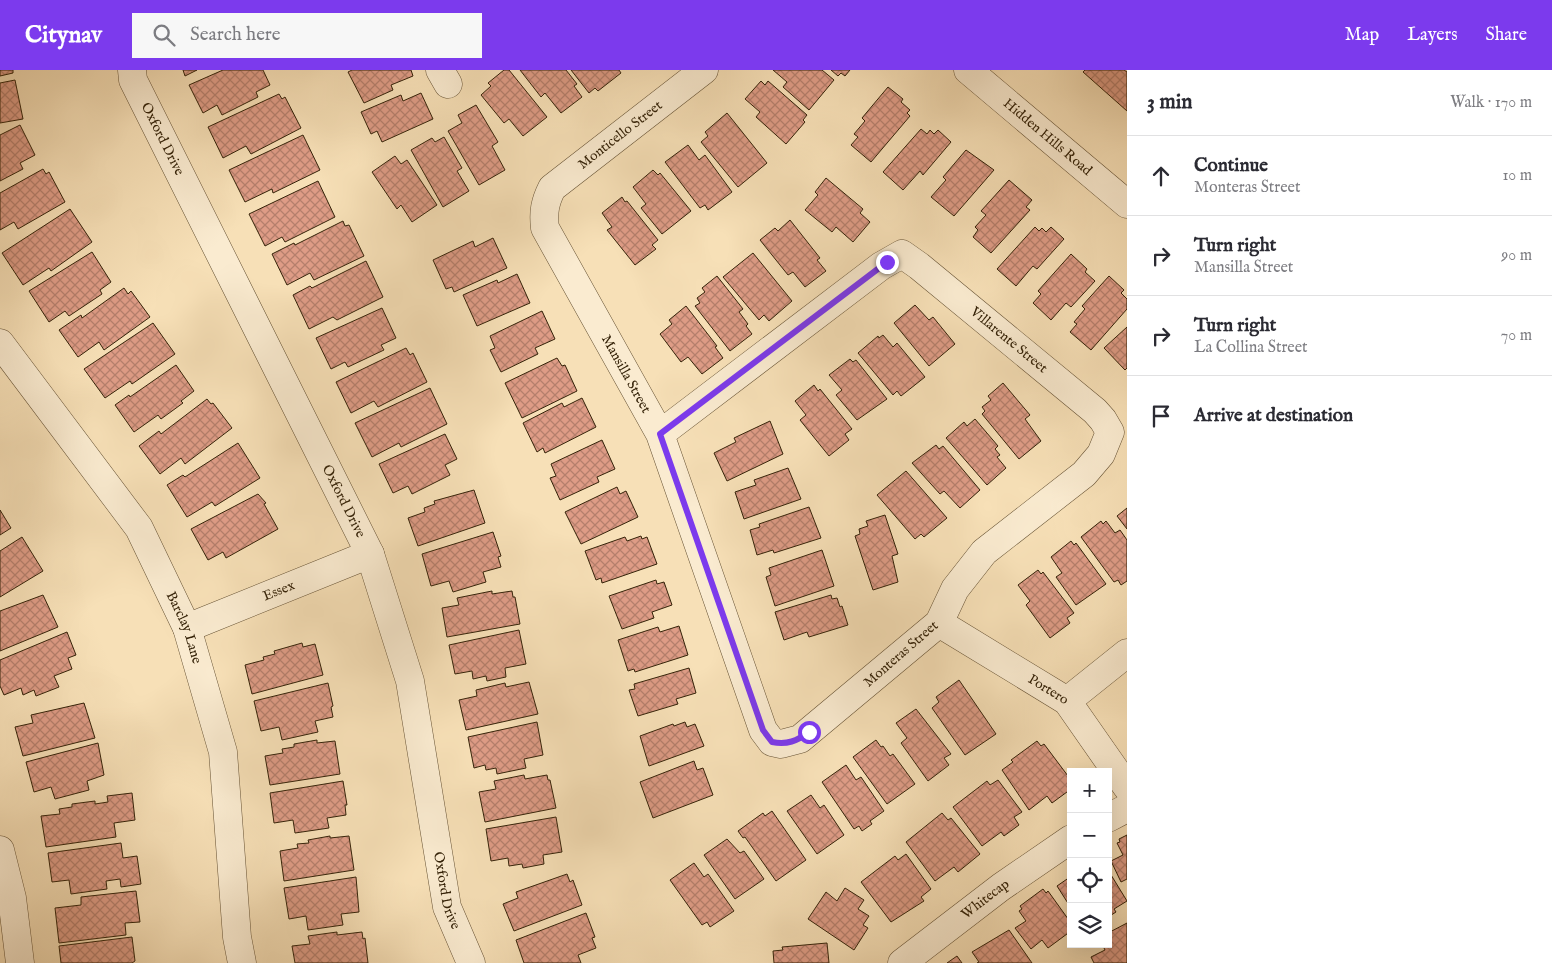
<!DOCTYPE html>
<meta charset="utf-8">
<style>
body{margin:0;font-family:"IM FELL English",serif;background:#f7f7f7;color:#2b2b33}
.controls{position:absolute;right:15px;bottom:15px;display:grid;overflow:hidden;border-radius:0px;box-shadow:0 5px 20px #0002}
.controls button{width:45px;height:45px;display:grid;place-items:center;padding:0;border:0;border-bottom:1px solid #e1e1e2;background:#fff;color:#2b2b33;font:25px sans-serif}
.stop{position:absolute;width:15px;height:15px;margin:-11px;border:4px solid #7c3aed;border-radius:50%;background:#fff}
.stop.end{background:#7c3aed;border-color:#fff;box-shadow:0 1px 5px #0008}
.list{margin:0;padding:0;list-style:none}
h2{display:flex;justify-content:space-between;align-items:center;height:65px;margin:0;padding:0 20px;font-size:21px}
h2 small{font-size:16px;font-weight:400;color:#7c7c81}
.list li{display:grid;grid-template-columns:32px 1fr auto;gap:15px;align-items:center;box-sizing:border-box;height:80px;padding:0 20px;border-top:1px solid #e1e1e2}
.list b{display:block;font-size:19px;white-space:nowrap}
.list p{margin:0;font-size:16px;white-space:nowrap;color:#7c7c81}
.list em{font-size:16px;font-style:normal;color:#7c7c81}
.icon{flex:none;width:28px;height:28px;fill:none;stroke:currentColor;stroke-width:2;stroke-linecap:round;stroke-linejoin:round}
.map{position:relative;flex:none;width:1127px;height:893px;overflow:hidden}
header{display:flex;align-items:center;gap:30px;box-sizing:border-box;height:70px;padding:0 25px;background:#7c3aed;color:#fff}
header strong{font-size:24px}
nav{display:flex;gap:28px;margin-inline-start:auto;font-size:18px}
.search{width:350px;height:45px;background:#f7f7f7;display:flex;align-items:center;gap:12px;box-sizing:border-box;padding:0 18px;border-radius:0px;color:#7c7c81;font-size:19px}
main{display:flex}
aside{flex:1;background:#fff}
.map>svg:first-child{display:block}
.building{fill:url(#building-cross-hatch);stroke:#352309}
.lines{fill:none;stroke-linecap:round;stroke-linejoin:round}
.minor-casing{stroke:#665234;stroke-width:29}
.minor{stroke:#faebd0;stroke-width:28}
.route{stroke:#7c3aed;stroke-width:6}
.labels{text-anchor:middle;dominant-baseline:central;stroke-width:4.5;stroke-linejoin:round;paint-order:stroke}
.street-label{font-size:14px;fill:#352309;stroke:#faebd0}
</style>
<header>
<strong>Citynav</strong>
<div class="search"><svg class="icon" aria-label="search" viewBox="0 0 24 24"><circle cx="10" cy="10" r="6"/><path d="M15 15l6 6"/></svg>Search here</div>
<nav><a>Map</a><a>Layers</a><a>Share</a></nav>
</header>
<main>
<div class="map">
<svg width="1127" height="893" viewBox="0 0 1127 893">
<defs>
<pattern id="building-cross-hatch" width="8" height="8" patternUnits="userSpaceOnUse" patternTransform="scale(1.25)"><rect width="8" height="8" fill="#de9c86"/><path d="M0 0l8 8M0 8l8-8" fill="none" stroke="#b57f6c"/></pattern>
</defs>
<rect width="100%" height="100%" fill="#f7e0b7"/>
<filter id="stains"><feTurbulence type="fractalNoise" baseFrequency=".004" numOctaves="4"/><feColorMatrix values="0 0 0 0 .2 0 0 0 0 .09 0 0 0 0 .02 0 0 0 .5 -.17"/></filter>
<radialGradient id="worn" r=".72"><stop offset=".6" stop-color="#630" stop-opacity="0"/><stop offset="1" stop-color="#630" stop-opacity=".3"/></radialGradient>
<path class="building" d="M0,0H13V3L0,6Z
M183,0H197L185,6Z
M223,0H263L270,15L256,22L258,27L222,45L217,35L203,43L189,15Z
M352,0H411L413,6L391,15L393,20L364,33L348,2Z
M504,0H509L547,47L523,66L509,49L504,53L481,25L491,16L488,13Z
M520,0H566L577,14L574,16L582,27L561,43L545,23L541,27Z
M571,0H619L621,3L598,21L595,18L589,23Z
M773,0H822L834,10L809,40L783,17L787,12Z
M831,0H850L845,6L841,3L838,6Z
M1085,0H1124L1127,2V41L1083,2Z
M15,10L23,49L0,53V13Z
M761,11L765,15L768,11L807,45L803,50L805,52L786,74L756,47L760,42L745,29Z
M888,17L903,29L901,32L910,40L907,43L910,46L871,92L851,75L858,67L854,64L865,51L862,48Z
M421,23L433,49L382,72L377,61L371,64L361,42L401,25L403,31Z
M279,24L282,29L285,27L301,58L251,84L246,76L223,88L208,57Z
M476,35L498,72L492,76L505,100L479,115L448,61L462,53L458,45Z
M727,43L767,93L738,117L701,72L708,66L705,62Z
M20,55L35,85L20,93L23,99L0,111V65Z
M921,59L927,64L930,60L934,64L938,60L951,72L923,105L920,101L903,120L883,102Z
M303,65L320,100L273,123L272,119L245,132L229,100Z
M444,67L462,98L457,101L469,121L443,137L411,80L432,68L435,72Z
M688,75L699,90L705,85L732,122L708,140L705,135L700,138L665,92Z
M966,80L994,100L954,146L931,127L946,110L943,107Z
M395,86L401,94L407,90L437,135L412,152L401,135L397,139L372,102Z
M43,99L46,104L49,102L65,132L18,159L14,152L0,160V123Z
M653,100L658,105L660,103L691,141L662,164L641,138L646,134L633,117Z
M826,108L863,139L860,143L870,152L853,172L836,157L832,162L805,140L818,125L815,122Z
M1009,110L1032,130L1026,137L1030,140L991,183L973,167L978,160L975,157L986,145L981,141Z
M318,111L335,147L285,172L282,167L265,176L249,144Z
M622,127L625,132L627,131L658,170L652,175L656,179L635,195L607,160L612,157L602,143Z
M70,139L92,172L51,201L49,198L23,215L2,183Z
M790,150L820,188L817,190L826,201L805,217L793,202L788,205L760,170L775,158L778,161Z
M343,151L345,156L349,155L364,186L314,210L310,203L287,215L272,184L294,173L295,175Z
M1035,157L1039,161L1042,158L1046,162L1051,157L1064,169L1037,199L1033,196L1016,216L997,199Z
M493,168L507,198L454,222L452,217L446,219L433,190L473,171L475,177Z
M92,182L111,212L100,220L102,224L69,246L65,241L49,252L29,221Z
M753,183L792,231L769,251L764,245L759,250L723,207Z
M1071,184L1087,199L1085,202L1095,211L1071,237L1066,233L1051,250L1033,233L1041,224L1038,221Z
M366,191L383,227L337,250L333,247L309,259L293,225L310,216L312,218Z
M517,204L530,233L477,256L463,225L497,210L498,213Z
M717,206L743,239L739,242L748,254L746,256L752,264L730,281L695,236L700,233L697,228L705,222L702,218Z
M1109,206L1124,220L1121,223L1127,229V239L1091,280L1070,262L1077,254L1074,252L1085,239L1082,236Z
M124,218L128,224L131,221L150,247L104,280L99,272L78,287L59,260L81,245L82,248Z
M915,235L929,250L933,247L955,274L929,296L894,253Z
M686,236L717,276L715,277L723,288L702,304L688,287L681,292L660,264L672,254L669,250Z
M382,238L396,268L381,275L384,280L348,297L345,292L331,299L316,268Z
M542,241L555,269L535,278L538,284L501,302L490,280L495,278L490,266Z
M153,253L175,284L132,314L130,311L105,328L84,299Z
M1127,257V298L1125,300L1104,278Z
M883,265L893,277L897,273L925,307L901,326L897,321L893,325L858,283L878,266L879,268Z
M406,278L410,285L413,283L427,312L378,337L374,331L351,343L336,312Z
M557,288L562,296L565,295L577,321L522,348L505,313Z
M850,289L853,292L856,290L887,329L857,350L836,325L842,320L829,305Z
M176,295L194,321L181,331L183,333L161,349L158,345L134,362L115,335L129,325L130,327Z
M1003,313L1030,345L1025,349L1041,371L1019,389L982,344L985,341L982,337L991,330L988,326Z
M814,315L818,321L820,319L852,359L845,364L849,370L829,386L800,350L806,345L795,331Z
M430,318L447,354L401,377L399,373L372,387L355,353Z
M582,328L596,357L545,383L543,378L537,382L523,353L562,333L564,337Z
M207,329L211,334L213,333L232,358L185,394L181,388L160,404L139,376L159,361L161,364Z
M975,349L998,376L995,379L1000,385L997,387L1006,398L987,415L946,368L964,352L967,356Z
M770,351L783,384L727,411L714,383L736,372L734,368Z
M445,364L457,389L445,395L450,405L412,424L408,416L393,423L379,394Z
M602,370L615,399L597,407L599,412L560,430L550,408L556,406L551,394Z
M238,373L260,408L215,436L212,432L187,447L167,415L183,405L185,407Z
M936,375L939,379L943,376L980,420L960,438L944,421L940,424L912,393Z
M788,398L801,429L744,449L735,422L756,415L754,410Z
M906,401L947,448L924,467L921,464L915,469L877,425Z
M617,417L620,424L626,421L638,447L581,474L565,442Z
M474,420L485,453L418,476L408,448L425,442L424,438L435,434L434,431Z
M258,424L266,433L264,434L278,459L226,488L223,482L208,490L191,459Z
M809,437L821,468L774,483L773,480L757,485L750,460L760,457L759,454Z
M1127,438V459L1117,446Z
M0,440L11,458L0,465Z
M885,445L898,484L892,486L898,512L873,520L855,466L860,464L859,459L868,456L866,451Z
M1101,451L1103,454L1106,451L1115,463L1120,460L1127,470V511L1121,515L1118,510L1114,512L1081,467Z
M493,462L501,486L498,487L501,497L483,502L486,512L453,522L449,511L431,516L422,484Z
M641,466L642,469L647,467L657,494L602,513L601,508L596,510L585,481L625,467L627,471Z
M22,467L43,501L0,527V481Z
M1071,471L1074,475L1076,473L1106,514L1076,535L1056,507L1062,503L1051,487Z
M822,480L834,516L775,536L766,507L771,505L769,498Z
M1038,500L1041,504L1043,502L1074,543L1067,548L1070,553L1050,568L1026,535L1030,531L1018,515Z
M656,510L657,514L664,512L672,535L652,542L654,548L622,559L609,526Z
M492,521V524L512,521L513,527H515L520,554L447,567L442,538L459,535L457,528Z
M43,525L58,557L0,581V541Z
M831,525L832,529L837,528L840,537L842,536L848,555L809,567L807,562L784,570L775,542Z
M679,556L688,585L635,602L634,599L628,601L618,570L658,557L660,562Z
M519,560L526,594L505,598L506,607L487,611L486,606L473,609L472,601L455,604L449,575Z
M67,562L76,585L68,588L72,599L54,606L59,617L36,626L34,620L23,625L21,618L4,625L0,616V590Z
M302,573L303,577L315,574L323,605L252,624L245,595L264,590L263,587L275,584L274,581Z
M689,598L696,623L676,629L678,634L638,646L629,620L635,619L634,614Z
M959,610L996,664L965,685L932,638L939,632L936,627Z
M529,612L538,644L466,660L459,630L477,626L476,620L505,613L506,617Z
M328,613L333,636L331,637L333,647L315,651L318,662L282,670L279,657L261,661L254,631Z
M84,633L95,668L23,686L15,657L33,653L31,645Z
M916,639L951,684L944,688L949,695L928,711L901,673L907,668L896,653Z
M537,652L543,685L524,689L526,698L497,704L496,698L486,700L485,695L474,698L468,667Z
M685,652L687,657L695,654L704,676L649,696L640,666L673,654L674,656Z
M317,670V673L335,671L340,704L270,715L265,686L283,683L282,679L294,677V674Z
M876,670L881,677L883,676L890,686L893,684L915,714L887,734L853,687Z
M1037,671L1041,676L1044,674L1071,710V719L1052,733L1047,726L1029,740L1002,700L1013,692L1011,690Z
M98,673L104,705L87,711L89,720L55,729L51,717L34,722L26,692Z
M694,691L697,700L703,698L713,725L653,748L640,712Z
M846,695L856,710L861,707L884,741L870,751L872,754L862,761L859,756L854,759L822,712Z
M524,705L525,709L547,705L548,710H550L556,738L485,752L479,722L496,719L494,711Z
M998,710L1022,742L1014,747L1019,755L1004,766L1001,762L982,776L953,737L987,711L990,715Z
M343,711L347,735H345L346,745L327,748L329,758L295,763L293,750L274,753L270,723Z
M132,723L135,750L114,753L116,767L46,777L41,746L60,744L59,739L72,737V734L95,731V734L108,732L107,726Z
M811,725L820,738L824,735L844,765L817,784L787,741Z
M772,741L806,790L776,811L745,767L743,768L738,761L763,743L765,746Z
M942,743L948,750L951,748L980,784L958,802L954,797L935,811L906,772Z
M556,747L562,782L543,785L544,794L523,798L522,794L509,796L508,788L491,791L486,759Z
M1127,765V809L1121,812L1111,791L1123,785L1117,773L1120,772L1119,769Z
M330,766V768L349,766L354,800L284,811L280,781L298,778L297,774L309,773L308,770Z
M727,769L740,783L744,781L764,809L735,829L704,785Z
M121,773L123,788L137,786L141,814L121,817L120,809L106,811L107,819L71,824L69,810L52,812L48,783Z
M906,784L931,819L921,827L924,831L891,852L861,812L895,786L898,790Z
M694,793L704,807L708,804L734,841L710,857L707,852L702,855L670,810Z
M1108,800L1127,831L1114,839L1116,842L1108,847Z
M567,804L570,812L573,810L582,835L514,861L503,834L518,828L516,822Z
M356,807L359,842L341,844L343,855L308,860L306,846L289,849L284,818Z
M1070,807L1071,808V838L1057,816Z
M845,818L864,830L858,839L869,846L863,855L868,858L854,880L808,849L826,822L837,831Z
M1043,819L1046,823L1048,821L1071,853V861L1048,878L1042,870L1031,879L1015,858L1026,851L1019,841L1022,839L1020,836Z
M136,821L140,852L125,853L126,865L59,873L55,838L81,835V827Z
M586,843L595,867L592,868L596,878L578,885L581,893H524L516,870Z
M1127,853V893H1094L1091,887L1105,880L1102,874H1108V863Z
M1009,860L1032,893H977L979,892L972,882Z
M337,862V865L362,862L363,869L365,868L368,893H295L292,876L310,874L308,866Z
M132,867L135,891L132,893H61L59,876Z
M827,873L829,893H774L773,881L783,880L782,877Z
M957,886L962,893H947Z"/>
<g class="lines">
<g class="minor-casing">
<g id="minor">
<path id="s1" d="M132,0L133,10L370,484L410,611L447,837L471,893"/>
<path d="M440,0L448,14"/>
<path id="s2" d="M968,0L1127,134"/>
<path id="s3" d="M0,273L139,458L187,558L223,682L237,867L242,893"/>
<path id="s4" d="M660,364L881,196L902,184L919,196L1095,341L1103,350L1110,362L1101,384L1084,404L984,482L955,519L939,553L800,669L781,674L772,672L763,660L660,364L545,158C543,142 545,132 552,118L704,0"/>
<path id="s5" d="M939,553L1067,631L1127,717"/>
<path id="s6" d="M187,558L370,484"/>
<path d="M1067,631L1127,583"/>
<path d="M1108,748L1127,738"/>
<path d="M0,780L12,828L20,893"/>
<path id="s7" d="M902,893L1001,817L1071,769"/>
</g>
</g>
<use href="#minor" class="minor"/>
</g>
<g class="lines">
<path class="route" d="M809,662C797,671 787,675 772,672L763,660L660,364L887,192"/>
</g>
<g class="labels">
<g class="street-label">
<text stroke="none"><textPath href="#s4" startOffset="1740">Monticello Street</textPath></text>
<text stroke="none"><textPath href="#s2" startOffset="104">Hidden Hills Road</textPath></text>
<text stroke="none"><textPath href="#s1" startOffset="76">Oxford Drive</textPath></text>
<text stroke="none"><textPath href="#s4" startOffset="439">Villarente Street</textPath></text>
<text transform="translate(626 304) rotate(61)">Mansilla Street</text>
<text stroke="none"><textPath href="#s1" startOffset="481">Oxford Drive</textPath></text>
<text stroke="none"><textPath href="#s6" startOffset="99">Essex</textPath></text>
<text stroke="none"><textPath href="#s3" startOffset="341">Barclay Lane</textPath></text>
<text transform="translate(901 584) rotate(-41)">Monteras Street</text>
<text stroke="none"><textPath href="#s5" startOffset="128">Portero</textPath></text>
<text stroke="none"><textPath href="#s1" startOffset="886">Oxford Drive</textPath></text>
<text stroke="none"><textPath href="#s7" startOffset="105">Whitecap</textPath></text>
</g>
</g>
<rect width="100%" height="100%" filter="url(#stains)"/>
<rect width="100%" height="100%" fill="url(#worn)"/>
</svg>
<div class="controls">
<button>+</button>
<button>−</button>
<button><svg class="icon" aria-label="locate" viewBox="0 0 24 24"><circle cx="12" cy="12" r="6"/><path d="M12 2v4M12 18v4M2 12h4M18 12h4"/></svg></button>
<button><svg class="icon" aria-label="layers" viewBox="0 0 24 24"><path d="M12 4l9 5-9 5-9-5zM3 14l9 5 9-5"/></svg></button>
</div>
<div class="stop" style="left:809px;top:662px"></div>
<div class="stop end" style="left:887px;top:192px"></div>
</div>
<aside>
<h2>3 min<small>Walk · 170 m</small></h2>
<ul class="list">
<li><svg class="icon" aria-label="ahead" viewBox="0 0 24 24"><path d="M12 20V5M6 11l6-6 6 6"/></svg><div><b>Continue</b><p>Monteras Street</p></div><em>10 m</em></li>
<li><svg class="icon" aria-label="right" viewBox="0 0 24 24"><path d="M7 20v-9h11M14 6l5 5-5 5"/></svg><div><b>Turn right</b><p>Mansilla Street</p></div><em>90 m</em></li>
<li><svg class="icon" aria-label="right" viewBox="0 0 24 24"><path d="M7 20v-9h11M14 6l5 5-5 5"/></svg><div><b>Turn right</b><p>La Collina Street</p></div><em>70 m</em></li>
<li><svg class="icon" aria-label="arrive" viewBox="0 0 24 24"><path d="M6 21V4h12l-3 4 3 4H6"/></svg><div><b>Arrive at destination</b></div></li>
</ul>
</aside>
</main>
